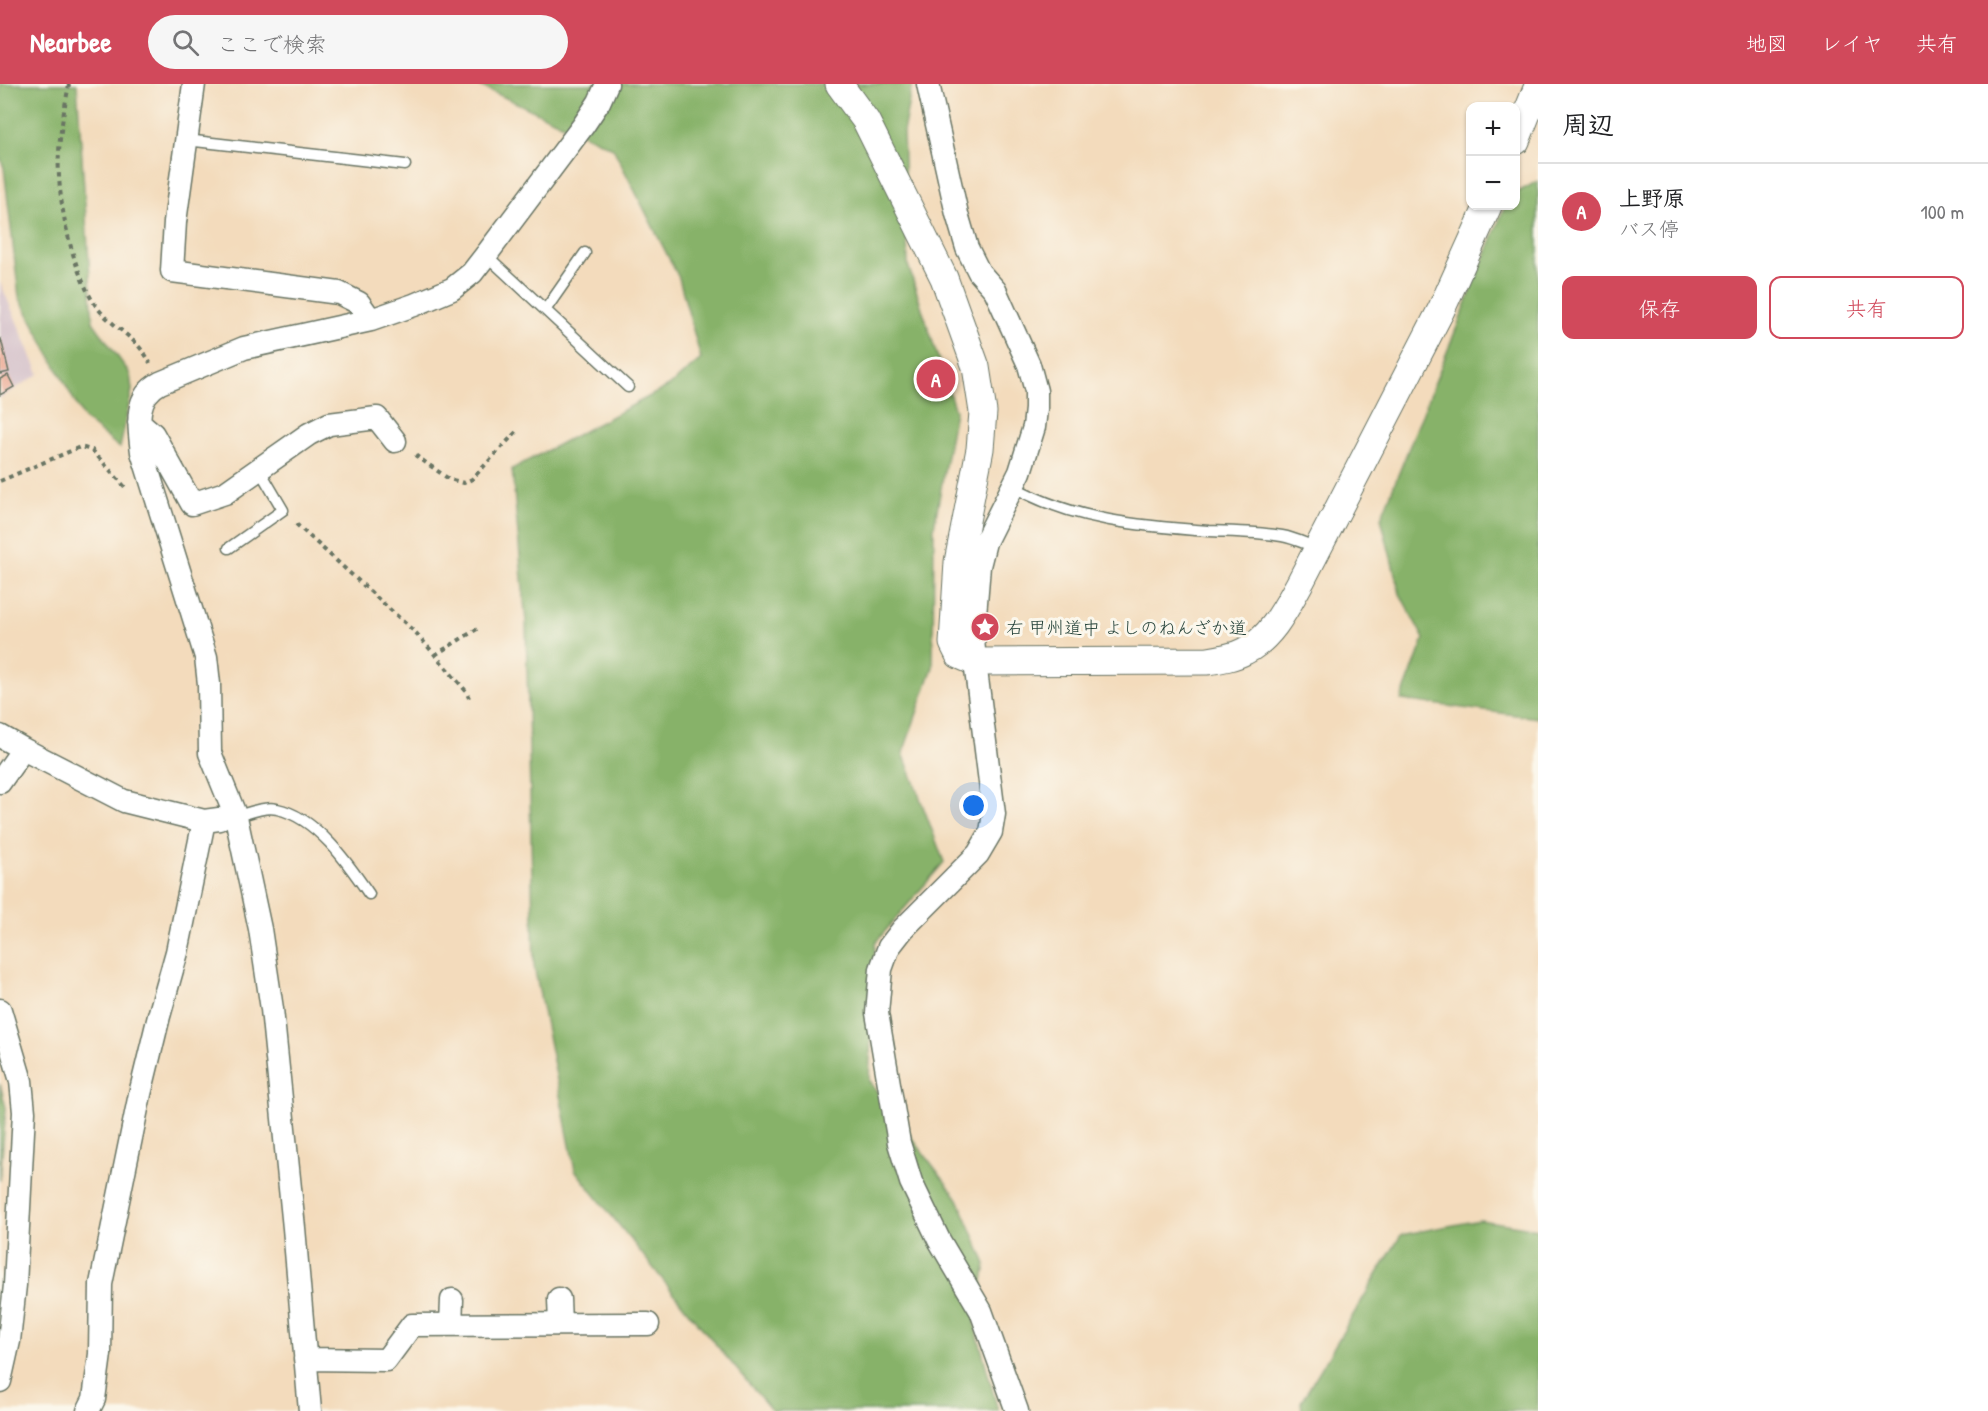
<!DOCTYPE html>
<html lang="ja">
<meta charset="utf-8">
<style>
body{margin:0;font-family:"Patrick Hand","Klee One",sans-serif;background:#f6f6f6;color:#202124}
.controls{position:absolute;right:18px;top:18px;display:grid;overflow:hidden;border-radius:12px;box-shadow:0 2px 4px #0004}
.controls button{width:54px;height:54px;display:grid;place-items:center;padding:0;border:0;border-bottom:2px solid #e0e0e0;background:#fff;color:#202124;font:30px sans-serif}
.you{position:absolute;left:974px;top:722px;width:21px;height:21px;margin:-15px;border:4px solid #fff;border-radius:50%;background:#1a73e8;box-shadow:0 0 0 9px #1a73e833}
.badge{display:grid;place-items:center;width:39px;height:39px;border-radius:50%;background:#d1495b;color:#fff;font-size:20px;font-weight:700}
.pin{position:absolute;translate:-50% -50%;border:3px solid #fff;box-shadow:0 2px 6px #0006}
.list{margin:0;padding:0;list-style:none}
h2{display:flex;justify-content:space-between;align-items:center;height:78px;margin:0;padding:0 24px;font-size:26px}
h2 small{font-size:20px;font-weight:400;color:#757577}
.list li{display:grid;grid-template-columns:39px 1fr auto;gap:18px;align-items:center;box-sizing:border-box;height:96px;padding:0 24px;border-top:2px solid #e0e0e0}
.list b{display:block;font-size:22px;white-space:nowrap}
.list p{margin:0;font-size:20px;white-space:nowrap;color:#757577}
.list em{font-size:20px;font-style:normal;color:#757577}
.actions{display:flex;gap:12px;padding:18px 24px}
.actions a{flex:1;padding:14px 0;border:2px solid #d1495b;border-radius:12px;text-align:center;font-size:21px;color:#d1495b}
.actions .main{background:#d1495b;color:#fff}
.icon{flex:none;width:33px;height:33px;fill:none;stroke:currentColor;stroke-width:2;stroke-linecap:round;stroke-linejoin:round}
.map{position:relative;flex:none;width:1538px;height:1327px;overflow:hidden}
header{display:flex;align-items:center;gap:36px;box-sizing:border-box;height:84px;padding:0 30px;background:#d1495b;color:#fff}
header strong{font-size:28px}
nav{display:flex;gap:33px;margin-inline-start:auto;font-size:21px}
.search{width:420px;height:54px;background:#f6f6f6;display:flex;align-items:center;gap:15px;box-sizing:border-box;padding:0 21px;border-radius:33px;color:#757577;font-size:22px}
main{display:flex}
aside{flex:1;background:#fff}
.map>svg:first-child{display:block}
.industrial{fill:#d2bdc8}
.forest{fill:#87b269;stroke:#53784e;stroke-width:1.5}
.building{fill:#e9a28b}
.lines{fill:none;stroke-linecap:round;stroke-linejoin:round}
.service-casing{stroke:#697464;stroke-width:13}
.minor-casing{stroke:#697464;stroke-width:25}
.tertiary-casing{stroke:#697464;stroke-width:29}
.path{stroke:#697464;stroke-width:4;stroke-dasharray:4.5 4.5;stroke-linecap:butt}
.service{stroke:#fff;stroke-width:10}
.minor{stroke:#fff;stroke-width:22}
.tertiary{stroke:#fff;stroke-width:27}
.labels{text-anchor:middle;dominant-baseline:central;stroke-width:6;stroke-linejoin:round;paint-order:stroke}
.poi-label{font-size:18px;fill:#1f3d34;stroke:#fbf7ec;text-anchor:start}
</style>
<header>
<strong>Nearbee</strong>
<div class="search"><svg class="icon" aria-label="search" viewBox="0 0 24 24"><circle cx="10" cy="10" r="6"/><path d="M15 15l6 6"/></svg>ここで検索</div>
<nav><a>地図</a><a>レイヤ</a><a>共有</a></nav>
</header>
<main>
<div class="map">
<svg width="1538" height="1327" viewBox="0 0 1538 1327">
<rect width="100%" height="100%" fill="#fbf7ec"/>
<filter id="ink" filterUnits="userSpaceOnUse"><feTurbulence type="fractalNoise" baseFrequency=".0167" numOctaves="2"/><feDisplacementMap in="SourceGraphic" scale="12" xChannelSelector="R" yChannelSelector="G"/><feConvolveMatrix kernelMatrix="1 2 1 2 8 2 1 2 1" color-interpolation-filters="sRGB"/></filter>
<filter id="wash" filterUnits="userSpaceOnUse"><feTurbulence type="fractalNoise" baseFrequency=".008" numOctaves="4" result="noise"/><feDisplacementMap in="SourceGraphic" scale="24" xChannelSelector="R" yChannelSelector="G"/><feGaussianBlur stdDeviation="1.35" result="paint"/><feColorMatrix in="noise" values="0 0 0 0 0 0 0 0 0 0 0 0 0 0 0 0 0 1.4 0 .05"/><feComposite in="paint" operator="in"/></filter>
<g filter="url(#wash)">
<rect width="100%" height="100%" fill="#f3dbbc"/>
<path class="industrial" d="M0,198L39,290L0,314Z"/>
<path class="forest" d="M0,0H77L93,238L130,290L132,306L120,364L84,335L19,213L4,84L0,73Z
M476,0H912L903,48L908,181L955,327L934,443L933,583L903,669L944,778L875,859L869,997L958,1115L986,1180L975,1241L998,1327H772L687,1226L575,1086L534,882L526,538L512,385L669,302L701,275L679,194L613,64Z
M1538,97V634L1401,616L1424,555L1400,510L1381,434L1505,122H1516V109Z
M0,1000L6,1024L0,1097Z
M1480,1136L1538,1145V1327H1302L1301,1318L1401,1151Z"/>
<g id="blocks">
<path class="building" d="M1,255L9,288L0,290V256Z
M8,291L14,303L0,311V295Z"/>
</g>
</g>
<g filter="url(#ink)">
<use href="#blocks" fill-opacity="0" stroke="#697464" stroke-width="1.5"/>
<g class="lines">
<g class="service-casing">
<path id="service" d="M186,56L405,81
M486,171L628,303
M546,225L585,169
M1014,403C1074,437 1142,442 1209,447C1233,448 1258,448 1282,452C1294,454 1306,460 1317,464
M229,464L283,426L259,385
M236,733C248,729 265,722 277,725C316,733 348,779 369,810"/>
</g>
<g class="minor-casing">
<path id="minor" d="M194,0L175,138L172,187L339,209L359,219L371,236
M928,0L957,130L967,164L979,188L995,206L1029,281L1036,307V325L1034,343L1020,388L985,458L979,482L973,555L975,578L994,730L991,748L978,770L903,845L889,863L881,885L877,929L899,1059L911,1098L939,1156L981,1227L1017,1327
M139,338L153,350L192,420L225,409L309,350L329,340L377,334L395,357
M0,652L23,665L124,717L204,737L219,735
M0,698L23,665
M0,926L21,997L24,1028L15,1201L9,1257L0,1297
M559,1215L560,1240
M451,1241L452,1216
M305,1275L386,1276L412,1241L648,1240
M88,1327L94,1315L100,1270L101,1200L140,1010L159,932L177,868L204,737
M310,1327L294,1144L272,925L260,845L236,733L210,669L209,600L206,573L142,368C139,343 133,313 160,299L244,264L371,236L414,221L452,205L472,189L486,171L583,42L599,18L607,0"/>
</g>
<g class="tertiary-casing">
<path id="tertiary" d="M839,0L866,37L944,194L976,283L983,328L980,365L958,478L953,559L959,571L975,578L1208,577C1221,575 1234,573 1245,567C1272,554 1287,522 1301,497L1441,226L1488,122
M1516,57L1538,2"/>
</g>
<path class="path" d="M69,0C65,22 60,46 59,68C56,111 71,183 94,219C109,242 139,254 150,279
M415,371L449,395L464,399L472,395L516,348
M0,397L80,363L92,366L125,403
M296,440L417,550L466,607L469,614
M435,571L477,545"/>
<use href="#service" class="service"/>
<use href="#minor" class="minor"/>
<use href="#tertiary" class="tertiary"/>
</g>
</g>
<defs>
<g id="sight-disc" transform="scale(1.5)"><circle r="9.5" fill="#d1495b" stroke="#fbf7ec"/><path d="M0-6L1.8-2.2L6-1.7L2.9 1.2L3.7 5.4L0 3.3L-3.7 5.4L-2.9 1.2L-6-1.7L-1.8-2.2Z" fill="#fff"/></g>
</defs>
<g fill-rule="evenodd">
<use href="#sight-disc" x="985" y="543"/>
</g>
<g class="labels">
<g class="poi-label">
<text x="1006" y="543">右 甲州道中 よしのねんざか道</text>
</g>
</g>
</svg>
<div class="controls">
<button>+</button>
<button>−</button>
</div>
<div class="you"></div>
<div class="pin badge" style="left:936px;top:295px">A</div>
</div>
<aside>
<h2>周辺<small></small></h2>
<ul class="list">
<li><span class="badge">A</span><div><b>上野原</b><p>バス停</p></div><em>100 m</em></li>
</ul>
<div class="actions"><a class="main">保存</a><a>共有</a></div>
</aside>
</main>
